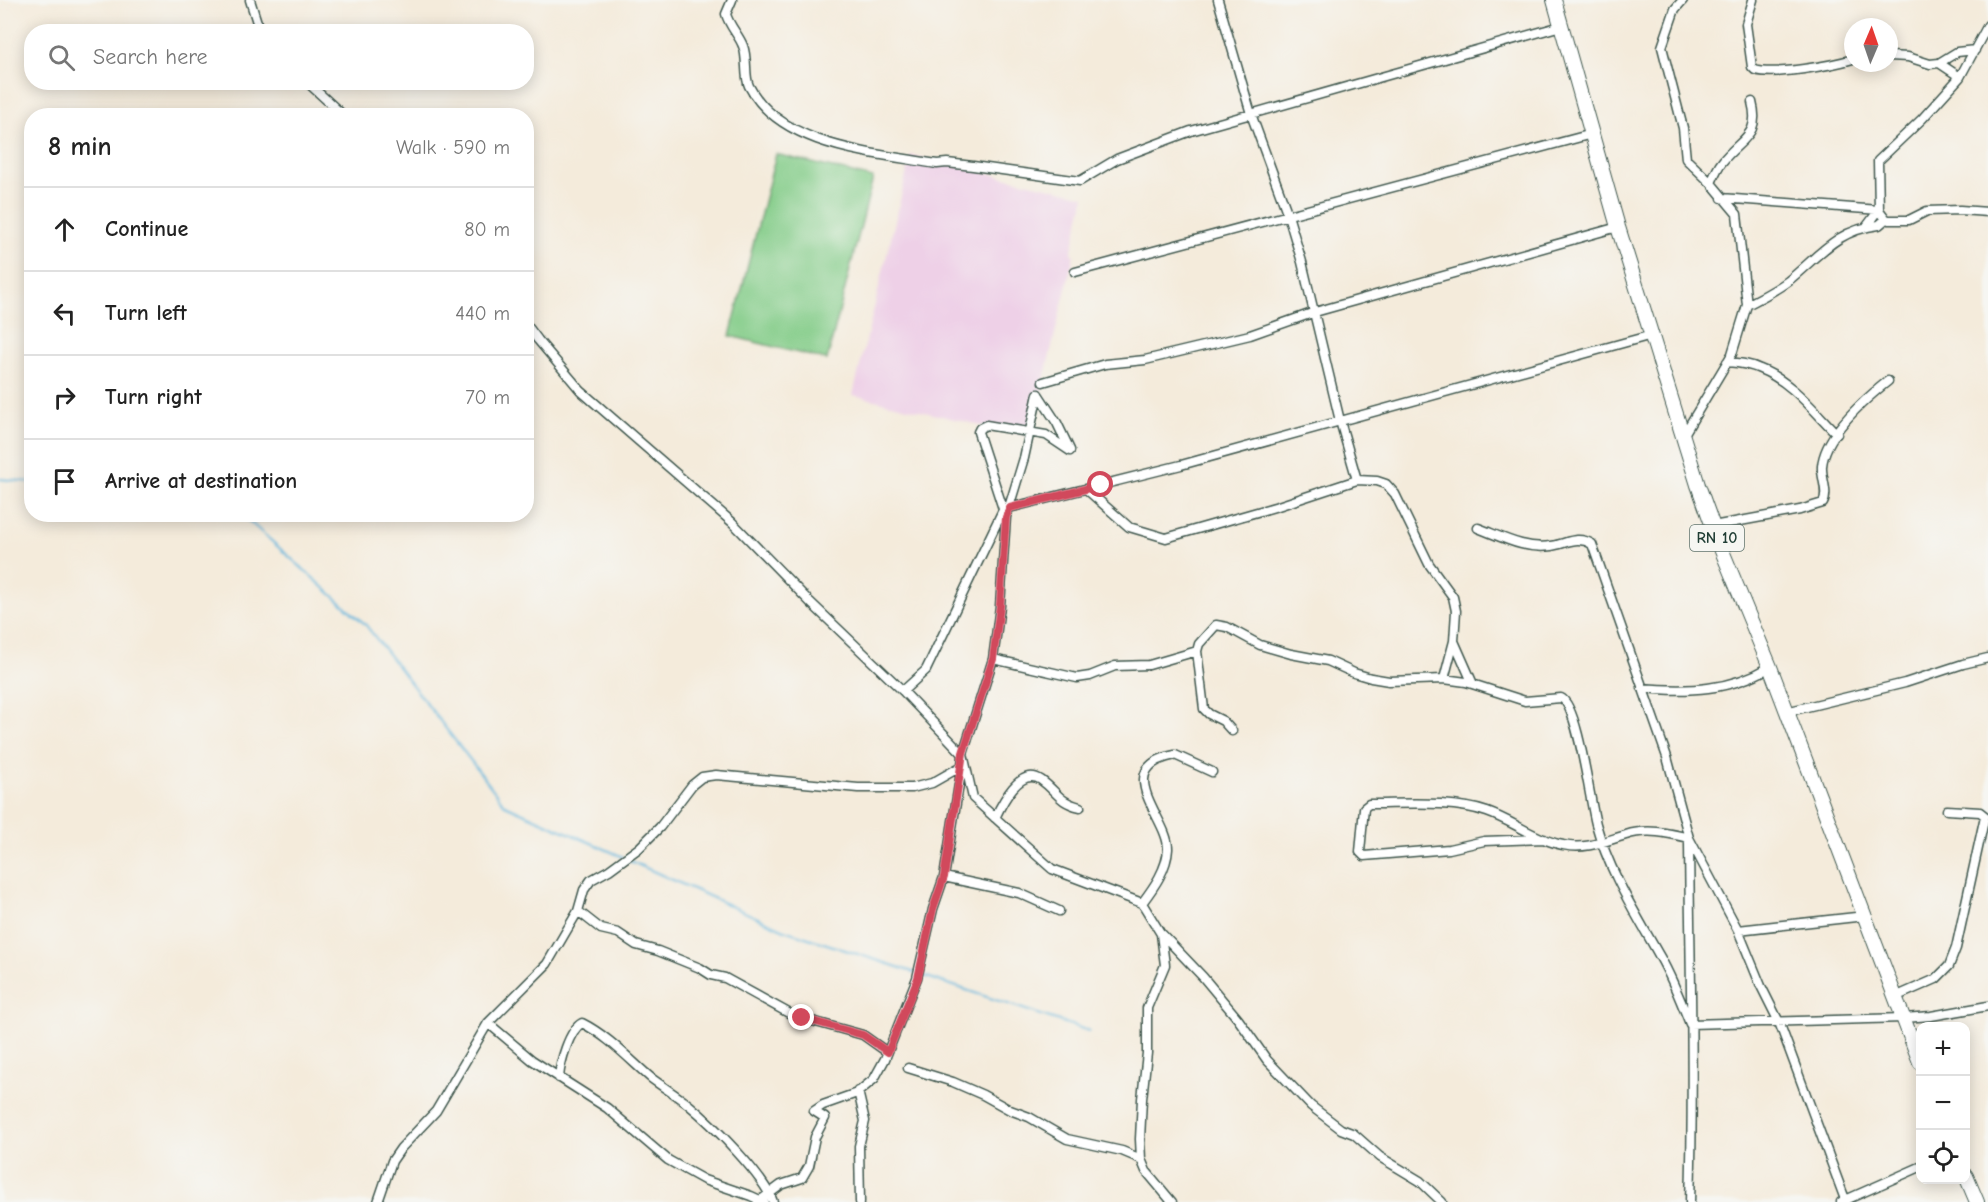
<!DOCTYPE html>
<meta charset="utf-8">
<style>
body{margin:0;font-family:"Comic Neue",sans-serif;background:#f2f2f2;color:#222}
.controls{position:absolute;right:18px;bottom:18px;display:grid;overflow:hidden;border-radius:12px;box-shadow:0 3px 15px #0003}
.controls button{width:54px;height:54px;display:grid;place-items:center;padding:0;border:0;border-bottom:2px solid #e0e0e0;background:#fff;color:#222;font:30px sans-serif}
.compass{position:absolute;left:1844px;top:18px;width:54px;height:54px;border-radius:50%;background:#fff;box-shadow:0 3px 15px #0003;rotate:2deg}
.stop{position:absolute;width:18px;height:18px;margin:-14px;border:4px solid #d1495b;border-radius:50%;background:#fff}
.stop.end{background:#d1495b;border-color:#fff;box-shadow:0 2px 6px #0008}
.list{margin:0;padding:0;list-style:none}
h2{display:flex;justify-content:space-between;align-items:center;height:78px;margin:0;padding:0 24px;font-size:26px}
h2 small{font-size:20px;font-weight:400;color:#767676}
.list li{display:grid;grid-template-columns:39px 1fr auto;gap:18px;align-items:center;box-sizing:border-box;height:84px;padding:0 24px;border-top:2px solid #e0e0e0}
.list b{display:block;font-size:22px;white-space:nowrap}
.list em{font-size:20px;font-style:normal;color:#767676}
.icon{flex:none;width:33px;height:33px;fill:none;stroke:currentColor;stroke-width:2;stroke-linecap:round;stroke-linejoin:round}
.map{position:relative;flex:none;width:1988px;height:1202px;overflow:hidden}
.search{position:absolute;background:#fff;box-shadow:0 3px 15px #0003;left:24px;top:24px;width:510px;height:66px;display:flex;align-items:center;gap:15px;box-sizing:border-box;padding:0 21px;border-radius:24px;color:#767676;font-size:22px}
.panel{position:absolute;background:#fff;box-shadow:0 3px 15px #0003;left:24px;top:108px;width:510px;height:414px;border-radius:24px}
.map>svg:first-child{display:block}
.built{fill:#eed0e7}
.green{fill:#83cc88;stroke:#51845e;stroke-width:1.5}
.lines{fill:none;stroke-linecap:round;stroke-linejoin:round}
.stream{stroke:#60b5dc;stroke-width:2}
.minor-casing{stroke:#3f574d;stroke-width:11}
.primary-casing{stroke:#3f574d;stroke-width:16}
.minor{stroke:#fff;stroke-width:8}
.primary{stroke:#fff;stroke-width:14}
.route{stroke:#d1495b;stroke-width:8}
.labels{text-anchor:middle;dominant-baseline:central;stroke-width:4.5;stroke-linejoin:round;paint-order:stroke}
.shield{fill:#f6f6f2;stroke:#60746d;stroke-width:1.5}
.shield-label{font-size:16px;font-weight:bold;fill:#1f3d34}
</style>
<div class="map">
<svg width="1988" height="1202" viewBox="0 0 1988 1202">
<rect width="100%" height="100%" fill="#f6f6f2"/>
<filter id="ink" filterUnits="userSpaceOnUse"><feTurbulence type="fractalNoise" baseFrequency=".0167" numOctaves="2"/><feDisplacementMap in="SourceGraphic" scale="12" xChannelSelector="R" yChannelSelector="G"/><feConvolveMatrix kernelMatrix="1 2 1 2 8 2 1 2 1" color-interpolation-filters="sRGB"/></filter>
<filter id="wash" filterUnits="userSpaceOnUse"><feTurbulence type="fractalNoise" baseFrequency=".008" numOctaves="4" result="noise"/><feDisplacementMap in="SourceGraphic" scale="24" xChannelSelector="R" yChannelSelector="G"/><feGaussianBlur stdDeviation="1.35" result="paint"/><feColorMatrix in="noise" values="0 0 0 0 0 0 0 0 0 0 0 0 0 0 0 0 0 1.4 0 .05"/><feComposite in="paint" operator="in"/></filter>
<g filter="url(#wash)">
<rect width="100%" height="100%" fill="#f4ebdb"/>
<path class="built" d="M911,155L1085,196L1071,254L1074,255L1030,437L853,395Z"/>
<path class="green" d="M776,154L873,178L827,360L730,336Z"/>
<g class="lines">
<path class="stream" d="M0,479L32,482
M241,514L365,624L505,805L623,857
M628,860L787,931L916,973
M921,975L1089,1031"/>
</g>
</g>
<g filter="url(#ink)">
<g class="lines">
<g class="minor-casing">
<path id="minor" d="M250,0L260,32
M732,0L726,14C729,26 739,35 743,46C748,58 744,76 749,86C781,148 876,153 937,164L947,163L973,166L1080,181L1117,159L1191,131L1561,26
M1218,0L1251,114L1288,215L1302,262L1340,421L1357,480
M1683,0L1675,9L1662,47L1683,128L1686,159L1711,183L1737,214L1747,305L1732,354L1683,436
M1753,0L1746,24L1752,67L1755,70C1774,76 1833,65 1853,59
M1889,56L1908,57L1930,64L1939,63L1957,52L1975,50
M1939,63L1960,77
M307,82L344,116
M1711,183C1714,176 1717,168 1722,162C1741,138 1761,136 1752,102
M1722,198L1879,210L1878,161L1922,119L1960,77L1988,25
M1867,226L1879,210L1886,219L1889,220H1909L1927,211L1960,210L1988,212
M1075,272L1592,134
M1747,305C1760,298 1775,291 1788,281C1819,256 1836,230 1879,225L1886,219
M526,324L538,340L581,391L732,522L810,602L903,691L963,754L973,798L1052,869L1142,903L1161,934L1165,965L1147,1008V1053L1142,1099L1140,1139L1141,1159L1146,1171L1172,1202
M1727,362C1739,363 1750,364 1760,369C1791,381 1814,411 1837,434
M1043,382L1105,364L1145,360L1250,335L1315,312L1618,227
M1038,394L1057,423L1070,450
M1086,489L1129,527L1166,538L1278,506L1357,480L1377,481L1386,484L1395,494L1429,564L1453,597L1456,611L1454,641L1473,684
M1009,508L1181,465L1652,335
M1005,515L978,432L980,428L986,425L1046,435L1070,451
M1713,526L1800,510L1823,503C1829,492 1821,478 1822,466C1825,434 1864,400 1888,381
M1478,528C1502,537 1525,550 1551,546C1566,544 1577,535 1592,544L1667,757L1689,838L1738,930L1761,986L1779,1022L1846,1202
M993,659L1077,678L1090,676L1115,666L1149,665L1197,651
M1444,679L1454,641
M1642,688C1687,692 1730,691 1770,667
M903,691L926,670L1003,510
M1786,712L1905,683L1963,664L1988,658
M1232,731L1223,721L1209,714L1204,709L1197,651L1199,644L1216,625L1227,627L1260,645L1291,654L1328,661L1354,673L1371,678L1389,681L1444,679L1466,682L1525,701L1561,698C1578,705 1590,802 1596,824C1609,872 1636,914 1660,957C1672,978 1681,1001 1690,1024L1904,1018L1931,1016L1988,1006
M995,818C1002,803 1020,766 1041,780C1058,792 1057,801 1080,807
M1544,839L1484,841L1449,849L1364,856L1360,852L1364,808L1369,804C1404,804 1454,800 1487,812C1513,821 1536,840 1563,845C1586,850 1605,841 1626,835C1647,828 1668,833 1689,838
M1689,840C1690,960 1694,1081 1690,1202
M944,877L1019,893L1059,911
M1142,903C1154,887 1167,869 1168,849C1169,819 1109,768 1175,755L1212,772
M578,911L601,929L618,933L636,945L658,951L700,968L711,975L725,978L794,1016L863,1035L887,1052
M1738,930L1865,916
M1162,934L1203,977L1238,1019L1267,1060L1311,1106L1341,1129L1354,1134L1380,1157L1420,1181L1442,1202
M1895,997L1936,979L1949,966L1956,948L1985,816L1980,812L1947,810
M488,1023L532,1060L607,1108L668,1160L704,1180L751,1196L764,1202
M908,1068L953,1082L983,1095L1010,1110L1029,1117L1067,1139L1122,1151L1141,1159
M559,1078C560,1063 569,1030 582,1023C608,1036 629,1059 651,1078C663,1087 676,1095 689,1105C711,1123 764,1176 773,1202
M858,1091L865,1121L859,1146L860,1202
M378,1202L392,1161L401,1148L436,1111L488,1023L547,964L578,911L584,890L591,880L609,870L639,848L660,827L692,785L702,777L716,775L858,788H912L932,783L962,766L963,754L993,659L1000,606L1006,517L1024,458L1038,394
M758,1202L781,1185L802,1178L809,1166L815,1137L825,1118L814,1111L823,1105L857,1093L874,1079L885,1059L917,978L933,909L944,877L962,766
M1841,1202L1920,1167"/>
</g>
<g class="primary-casing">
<path id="primary" d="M1554,0L1618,227L1698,485L1720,546L1770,667L1920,1062
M1966,1176L1977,1202"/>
</g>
<use href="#minor" class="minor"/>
<use href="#primary" class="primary"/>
</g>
</g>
<g class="lines" filter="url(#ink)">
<path class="route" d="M802,1018L863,1035L888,1052L918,978L933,909L944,877L963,753L993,659L1000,606L1006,517L1010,508L1101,485"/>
</g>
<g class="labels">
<rect class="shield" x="1690" y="525" width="54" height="26" rx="4.5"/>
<g class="shield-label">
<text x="1717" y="538">RN 10</text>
</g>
</g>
</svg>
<div class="controls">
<button>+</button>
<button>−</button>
<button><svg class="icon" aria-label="locate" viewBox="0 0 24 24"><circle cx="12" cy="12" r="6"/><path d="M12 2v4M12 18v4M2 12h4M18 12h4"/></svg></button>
</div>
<svg class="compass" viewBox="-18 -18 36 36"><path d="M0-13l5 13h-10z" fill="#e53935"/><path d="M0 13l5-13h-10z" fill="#767676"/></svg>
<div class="stop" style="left:1101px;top:485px"></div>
<div class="stop end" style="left:802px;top:1018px"></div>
<div class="search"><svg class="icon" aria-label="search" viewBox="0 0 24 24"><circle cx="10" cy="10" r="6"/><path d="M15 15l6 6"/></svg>Search here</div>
<section class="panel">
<h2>8 min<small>Walk · 590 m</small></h2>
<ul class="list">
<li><svg class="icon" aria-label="ahead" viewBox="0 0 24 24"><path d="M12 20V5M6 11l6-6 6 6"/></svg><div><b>Continue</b></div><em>80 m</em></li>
<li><svg class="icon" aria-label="left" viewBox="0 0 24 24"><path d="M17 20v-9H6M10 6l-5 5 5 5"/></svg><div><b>Turn left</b></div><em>440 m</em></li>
<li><svg class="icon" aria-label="right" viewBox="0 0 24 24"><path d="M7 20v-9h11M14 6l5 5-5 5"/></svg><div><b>Turn right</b></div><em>70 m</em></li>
<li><svg class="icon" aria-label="arrive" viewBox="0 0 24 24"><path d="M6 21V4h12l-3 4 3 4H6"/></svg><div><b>Arrive at destination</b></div></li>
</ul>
</section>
</div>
